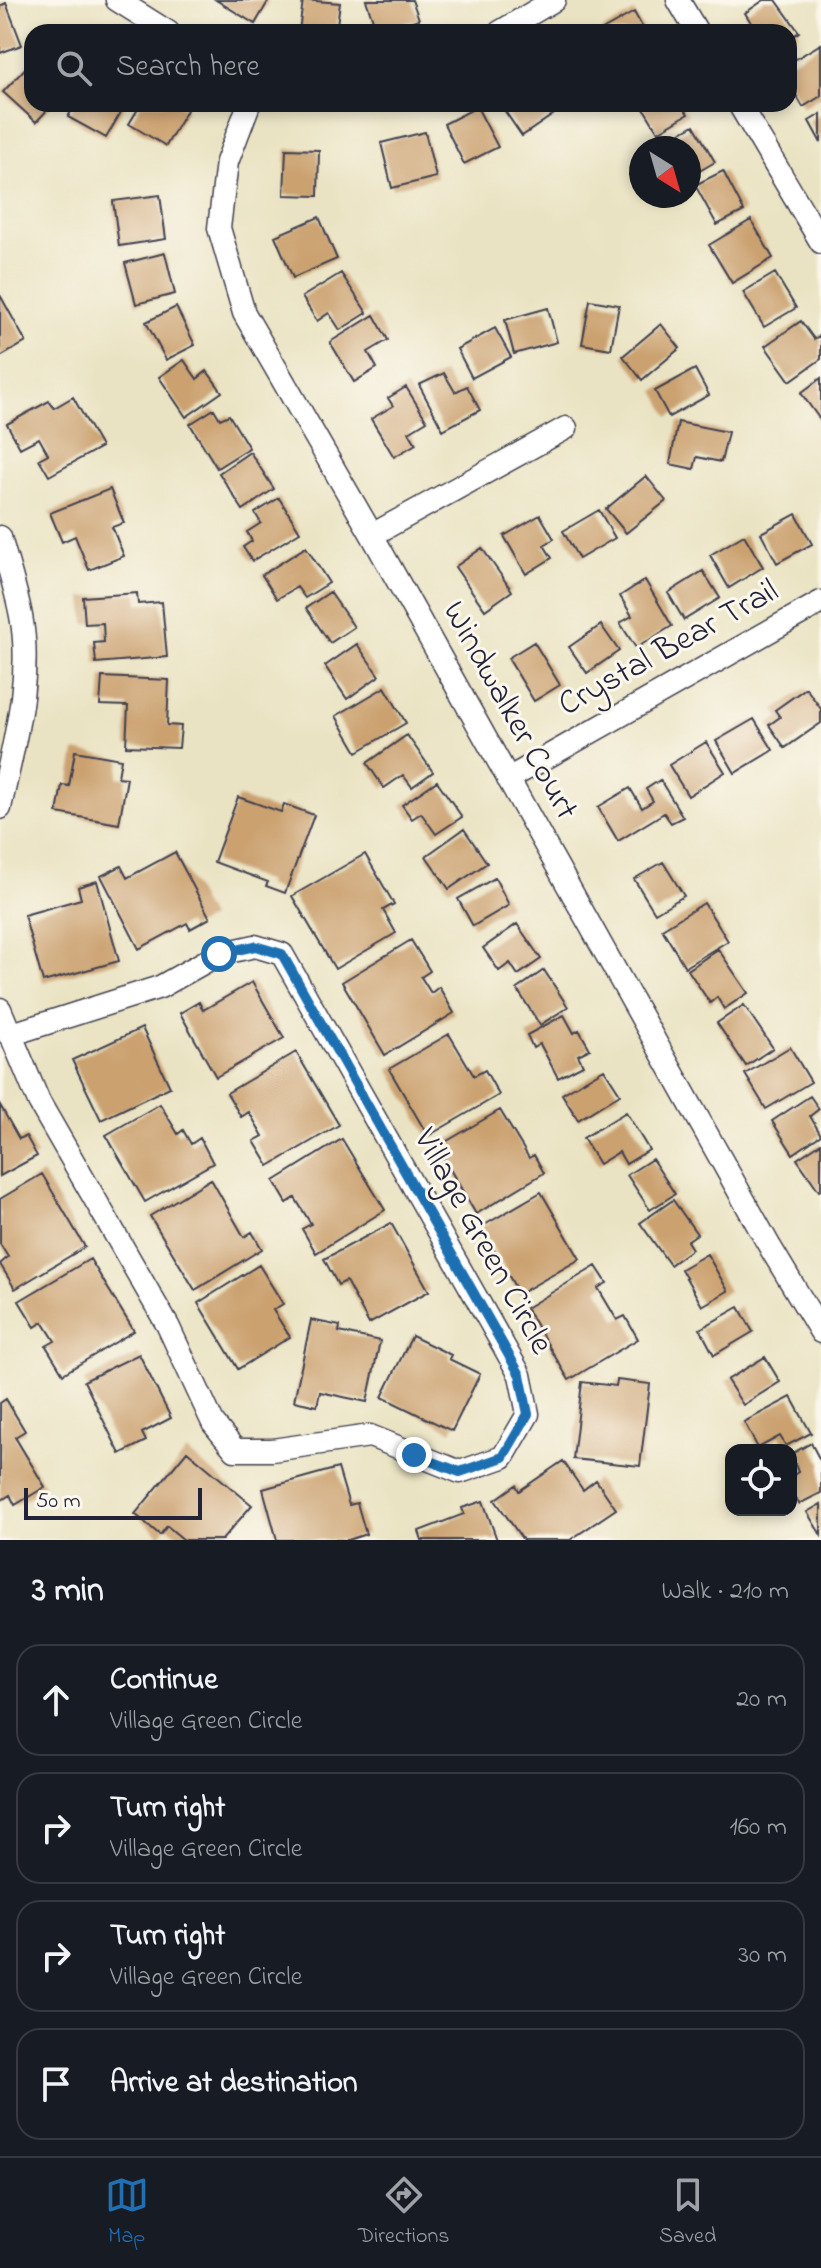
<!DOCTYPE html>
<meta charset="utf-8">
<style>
body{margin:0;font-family:"Indie Flower",sans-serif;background:#242831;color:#f1f3f6}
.controls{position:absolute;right:24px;bottom:24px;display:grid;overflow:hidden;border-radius:16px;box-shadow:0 4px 12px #0003}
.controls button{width:72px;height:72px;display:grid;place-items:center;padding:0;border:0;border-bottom:2px solid #363941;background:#171b24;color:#f1f3f6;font:40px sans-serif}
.compass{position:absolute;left:629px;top:136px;width:72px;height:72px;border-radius:50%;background:#171b24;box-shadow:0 4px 12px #0003;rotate:143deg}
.scale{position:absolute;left:24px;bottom:20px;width:178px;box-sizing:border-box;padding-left:8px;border:4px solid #22223b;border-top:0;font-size:22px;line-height:28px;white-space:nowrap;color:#22223b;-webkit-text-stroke:6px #fbf7ec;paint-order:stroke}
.stop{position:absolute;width:24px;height:24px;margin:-18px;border:6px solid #1f6fb2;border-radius:50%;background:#fff}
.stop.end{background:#1f6fb2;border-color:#fff;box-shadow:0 2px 8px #0008}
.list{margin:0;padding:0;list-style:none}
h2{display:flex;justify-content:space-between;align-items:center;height:104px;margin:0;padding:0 32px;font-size:34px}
h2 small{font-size:26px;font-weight:400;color:#9ea1a6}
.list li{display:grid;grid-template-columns:52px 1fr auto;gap:24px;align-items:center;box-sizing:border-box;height:112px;margin:0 16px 16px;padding:0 16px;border:2px solid #363941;border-radius:24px}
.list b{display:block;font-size:30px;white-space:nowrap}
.list p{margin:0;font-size:26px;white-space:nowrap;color:#9ea1a6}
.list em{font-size:26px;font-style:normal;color:#9ea1a6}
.icon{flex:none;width:44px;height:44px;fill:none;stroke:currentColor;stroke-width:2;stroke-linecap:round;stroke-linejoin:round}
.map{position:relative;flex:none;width:821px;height:1540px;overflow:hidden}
.search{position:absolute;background:#171b24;box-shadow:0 4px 12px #0003;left:24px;right:24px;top:24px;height:88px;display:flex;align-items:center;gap:20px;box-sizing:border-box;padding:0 28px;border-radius:24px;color:#9ea1a6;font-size:30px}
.sheet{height:616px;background:#171b24}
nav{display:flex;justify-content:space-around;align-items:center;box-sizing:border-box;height:112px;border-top:2px solid #363941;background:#171b24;font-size:22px;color:#9ea1a6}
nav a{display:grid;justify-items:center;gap:4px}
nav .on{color:#1f6fb2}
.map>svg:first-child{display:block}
.building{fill:#cba170}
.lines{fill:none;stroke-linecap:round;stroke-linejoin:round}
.minor-casing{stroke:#403f4f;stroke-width:25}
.minor{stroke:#fff;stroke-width:22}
.route{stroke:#1f6fb2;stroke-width:10}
.labels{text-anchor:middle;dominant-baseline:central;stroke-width:6;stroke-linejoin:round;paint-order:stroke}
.street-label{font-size:34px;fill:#22223b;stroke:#fbf7ec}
</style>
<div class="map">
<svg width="821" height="1540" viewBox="0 0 821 1540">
<rect width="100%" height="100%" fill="#fbf7ec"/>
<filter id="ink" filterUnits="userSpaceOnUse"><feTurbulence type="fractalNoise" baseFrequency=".0125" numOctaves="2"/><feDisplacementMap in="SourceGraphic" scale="16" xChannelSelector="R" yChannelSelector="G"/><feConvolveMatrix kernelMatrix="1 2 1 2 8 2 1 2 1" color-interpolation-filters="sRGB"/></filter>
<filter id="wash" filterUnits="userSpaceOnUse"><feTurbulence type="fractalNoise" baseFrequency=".006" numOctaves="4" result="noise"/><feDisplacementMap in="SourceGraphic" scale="32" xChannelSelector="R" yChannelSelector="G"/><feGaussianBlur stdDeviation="1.8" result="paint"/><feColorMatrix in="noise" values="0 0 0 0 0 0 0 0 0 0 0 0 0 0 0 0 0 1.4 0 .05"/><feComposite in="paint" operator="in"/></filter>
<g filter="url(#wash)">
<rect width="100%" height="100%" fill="#eae3c3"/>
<g id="blocks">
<path class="building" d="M216,0H269L255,24Z
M303,0L340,3L336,32H299Z
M366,0H412L419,19L377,32Z
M764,0H776L799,32L789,39V32H757L745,13Z
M6,3L22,45L0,53V6Z
M634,12L645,32H599Z
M821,44V96L803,107L789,83V63Z
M32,61V104H53L36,122L3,92Z
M75,104H118L124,107L106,138L68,117Z
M141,104H178L187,110L166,146L129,124Z
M500,104H552L557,112L522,136Z
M641,104H681L688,114L658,132Z
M477,107L498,147L464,164L444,124Z
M821,114V143L809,121Z
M694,125L715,162L689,177V148H653Z
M425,132L436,177L392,188L381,143Z
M286,149L319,150L318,196L284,195Z
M723,171L744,211L717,225L695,185Z
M160,195L166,239L119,246L113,201Z
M319,217L337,259L293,278L275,236Z
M751,220L773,258L732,283L709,245Z
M165,253L175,294L136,304L125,263Z
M341,273L367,313L340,330L329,313L317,321L302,297Z
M775,273L796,308L764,327L743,292Z
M0,295L26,342L0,357Z
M590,300L619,305L611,349L582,344Z
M176,307L195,345L166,360L146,322Z
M548,308L557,342L514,354L505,320Z
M374,315L388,340L368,352L377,368L354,382L330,342Z
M801,321L814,339L819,336L821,339V359L790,381L765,346Z
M661,324L680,348L642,380L623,356Z
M495,328L511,357L472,378L457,349Z
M184,360L197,379L207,371L222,392L186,417L159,377Z
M695,369L709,395L669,417L655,391Z
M444,373L455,392L467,386L480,410L443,430L419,385Z
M821,378V421L801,393Z
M406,387L427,421L409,432L416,444L394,457L371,419L393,406L388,398Z
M73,397L101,447L49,476L39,459L48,454L39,438L20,448L7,424L49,401L54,408Z
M214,409L220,419L229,415L249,448L217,468L190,424Z
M678,422L728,432L721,462L697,457L694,469L670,464Z
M250,452L274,489L243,510L219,473Z
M646,476L666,501L626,533L606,509Z
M110,489L124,523L112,527L124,556L89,570L75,536L62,542L50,513Z
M279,498L300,532L252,561L243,547L252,541L247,532L261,523L255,513Z
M599,510L615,538L579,559L563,531Z
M796,514L812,544L777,563L761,533Z
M540,515L554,539L544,545L552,558L526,574L504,536Z
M744,535L763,567L729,588L710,555Z
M306,547L329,583L305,598L297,587L277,599L262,575Z
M482,548L512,591L485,610L455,567Z
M703,571L720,598L684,620L668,593Z
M645,580L672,626L636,648L620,623L632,616L620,596Z
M330,592L354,627L330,643L306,608Z
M137,593L138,604L162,602L167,657L96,663L94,643L104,642L103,623L85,624L83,597Z
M601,625L619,651L587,673L569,647Z
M534,642L560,685L534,701L508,658Z
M357,644L379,676L347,699L325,666Z
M102,677L169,680L167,725L181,726L179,748L126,746L128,706L100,705Z
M385,687L406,723L357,752L336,716Z
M806,688L821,709V723L785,748L769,725L780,717L775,710Z
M754,719L773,750L735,773L716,741Z
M407,735L433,772L412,787L403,775L384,788L367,763Z
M706,742L725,772L688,796L669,765Z
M75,751L121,759L118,777L127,778L119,824L57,813L62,785L69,786Z
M660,780L683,817L671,823L664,813L618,841L598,807L630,788L642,808L653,801L646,789Z
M437,781L462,817L436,834L421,813L412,819L402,805Z
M238,797L281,812L284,804L314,815L285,893L266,886L268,882L214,862Z
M464,829L487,863L449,889L426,856Z
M175,852L210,918L190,929L187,923L139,949L101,876L121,866L127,878Z
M365,854L394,904L383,910L396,933L335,969L292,896Z
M663,862L684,896L655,913L634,879Z
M495,878L509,905L473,926L458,899Z
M97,881L119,961L43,982L24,915L81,899L78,887Z
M704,903L728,941L685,967L662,929Z
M517,924L541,959L518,975L510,963L499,971L483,948Z
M411,940L430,971L421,977L431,993L439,987L454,1013L385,1055L342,982Z
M718,949L748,993L724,1009L717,997L710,1003L688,970Z
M544,970L568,1007L540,1025L517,989Z
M252,982L284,1038L216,1077L180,1013L199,1002L203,1010Z
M744,1005L773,1048L746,1066L717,1023Z
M564,1015L574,1033L579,1030L590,1049L578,1055L583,1065L558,1078L540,1044L533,1048L527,1035Z
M142,1028L170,1087L101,1120L72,1060Z
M449,1034L474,1076L485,1070L499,1095L428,1136L389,1069Z
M790,1047L811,1082L766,1109L745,1074Z
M296,1052L339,1125L269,1166L254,1141L263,1136L249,1112L241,1117L227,1093Z
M604,1069L620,1094L578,1120L562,1094Z
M810,1096L819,1109L810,1116L821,1135L793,1154L772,1121Z
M160,1104L178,1134L183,1130L191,1144L200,1138L213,1163L145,1202L106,1135Z
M0,1105L19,1139L26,1136L37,1156L0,1176Z
M500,1110L529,1158L534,1155L544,1173L476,1214L437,1147Z
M626,1112L649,1150L626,1164L619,1152L599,1164L583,1138Z
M342,1139L385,1210L316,1253L302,1229L311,1224L295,1198L287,1203L274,1181Z
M821,1143V1190L819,1191L797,1159Z
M652,1159L675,1194L650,1210L627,1175Z
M42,1174L85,1247L15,1289L0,1264L8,1257L0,1244V1199Z
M211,1179L244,1237L252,1232L262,1249L195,1290L150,1216Z
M541,1192L580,1259L519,1294L481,1227Z
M673,1200L697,1234L687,1241L692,1249L670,1265L640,1223Z
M391,1223L429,1291L369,1324L346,1281L338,1285L324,1259Z
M707,1254L728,1291L702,1306L681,1269Z
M90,1259L134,1331L63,1374L46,1346L55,1341L43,1322L35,1327L19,1301Z
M259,1265L283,1304L273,1310L290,1337L238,1369L198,1303Z
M596,1266L607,1283L598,1288L617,1320L625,1316L638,1339L569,1380L526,1308Z
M739,1307L753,1332L714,1355L700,1329Z
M311,1320L340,1326L339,1332L380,1341L367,1402L320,1392L317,1406L294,1401Z
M412,1336L451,1355L449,1359L480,1374L452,1431L382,1397Z
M139,1354L171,1418L142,1433L146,1441L120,1454L84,1381Z
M765,1357L780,1382L743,1405L727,1380Z
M617,1380L650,1384L640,1466L573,1459L582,1382L616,1386Z
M791,1397L811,1433L786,1446L780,1436L758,1448L744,1422Z
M6,1399L25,1431L15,1437L45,1487L15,1505L10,1495L0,1501V1403Z
M811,1443L821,1462V1493L799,1504L791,1489V1477L798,1472L791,1454Z
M187,1451L252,1505L222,1540H184L167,1526L160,1535L135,1514Z
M563,1461L583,1490L596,1480L616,1509L570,1540H523L495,1500L516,1485L519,1491Z
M338,1468L349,1505L357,1503L366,1534L348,1540H277L263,1489Z
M483,1501L497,1540H422L419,1531L464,1514L462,1508Z
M821,1504V1535L807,1512Z"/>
</g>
</g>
<g filter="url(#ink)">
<use href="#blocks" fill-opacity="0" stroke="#403f4f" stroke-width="2"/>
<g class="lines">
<g class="minor-casing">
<path id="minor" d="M117,0L168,32
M678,0L697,32
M500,32L554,0
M249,104L227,162L219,228L244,313L372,535L770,1247L821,1332
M739,104L821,242
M372,535L566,428
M0,537C7,563 16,589 21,616C33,679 13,746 0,808
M508,779L821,602
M0,1009L39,1102L168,1326L213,1423L235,1450H272L370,1436L460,1472L503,1457L528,1414L520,1375L282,954L255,946L219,954L160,987L9,1035"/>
</g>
<use href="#minor" class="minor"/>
</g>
</g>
<g class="lines" filter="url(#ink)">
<path class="route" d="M219,954L255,946L282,954L520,1375L528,1414L503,1457L460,1472L414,1455"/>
</g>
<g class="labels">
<g class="street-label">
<text transform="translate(669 649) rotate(-29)">Crystal Bear Trail</text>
<text transform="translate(509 711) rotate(61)">Windwalker Court</text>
<text transform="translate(482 1242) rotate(61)">Village Green Circle</text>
</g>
</g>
</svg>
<div class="controls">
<button><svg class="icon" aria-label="locate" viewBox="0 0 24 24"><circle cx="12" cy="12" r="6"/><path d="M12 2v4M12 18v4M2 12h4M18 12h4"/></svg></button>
</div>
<svg class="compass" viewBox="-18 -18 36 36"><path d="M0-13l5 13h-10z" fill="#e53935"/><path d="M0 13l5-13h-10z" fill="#9ea1a6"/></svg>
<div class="scale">50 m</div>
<div class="stop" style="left:219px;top:954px"></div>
<div class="stop end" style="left:414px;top:1455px"></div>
<div class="search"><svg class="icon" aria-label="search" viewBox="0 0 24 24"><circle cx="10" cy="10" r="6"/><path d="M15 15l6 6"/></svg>Search here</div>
</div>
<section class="sheet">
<h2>3 min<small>Walk · 210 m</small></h2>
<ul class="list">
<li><svg class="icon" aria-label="ahead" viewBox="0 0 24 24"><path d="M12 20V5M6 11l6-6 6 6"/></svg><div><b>Continue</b><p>Village Green Circle</p></div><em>20 m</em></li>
<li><svg class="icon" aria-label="right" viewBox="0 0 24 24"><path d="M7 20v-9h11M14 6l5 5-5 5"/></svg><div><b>Turn right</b><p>Village Green Circle</p></div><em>160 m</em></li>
<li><svg class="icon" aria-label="right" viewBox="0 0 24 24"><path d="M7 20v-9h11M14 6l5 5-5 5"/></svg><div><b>Turn right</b><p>Village Green Circle</p></div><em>30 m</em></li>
<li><svg class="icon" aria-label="arrive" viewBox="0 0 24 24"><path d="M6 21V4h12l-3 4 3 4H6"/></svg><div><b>Arrive at destination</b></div></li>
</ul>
</section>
<nav>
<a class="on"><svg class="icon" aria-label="map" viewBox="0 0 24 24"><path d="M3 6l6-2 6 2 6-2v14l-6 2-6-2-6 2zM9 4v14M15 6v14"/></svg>Map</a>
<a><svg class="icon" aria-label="directions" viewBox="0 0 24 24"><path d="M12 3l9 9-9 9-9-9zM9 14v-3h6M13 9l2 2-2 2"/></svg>Directions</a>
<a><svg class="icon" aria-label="saved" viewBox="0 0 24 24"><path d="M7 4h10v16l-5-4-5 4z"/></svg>Saved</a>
</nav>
